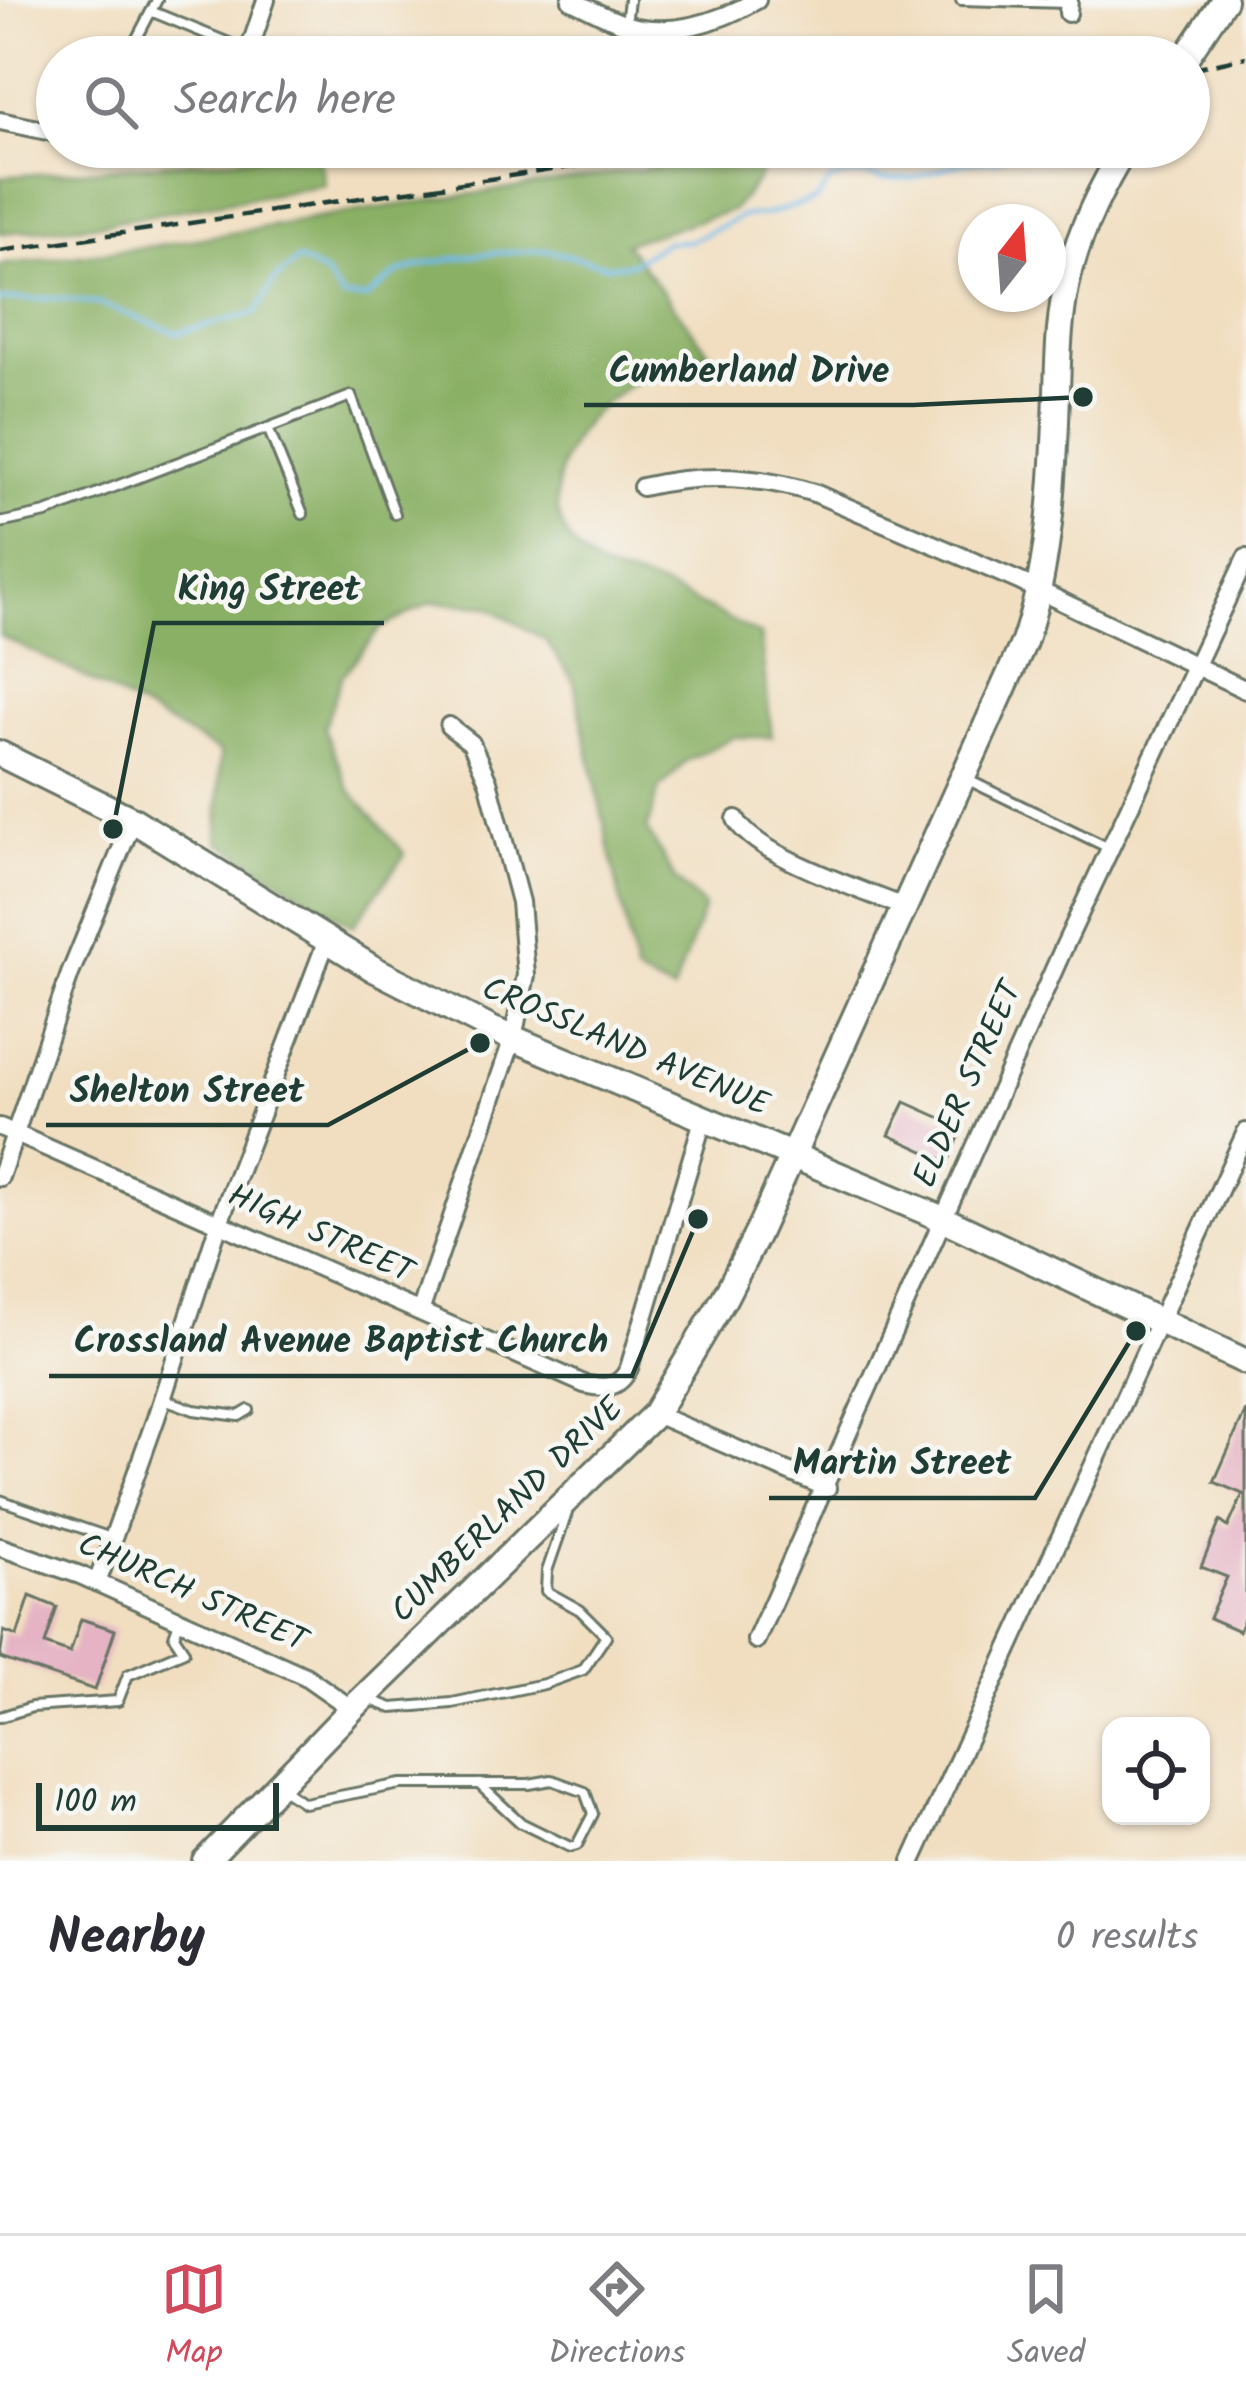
<!DOCTYPE html>
<style>
body{margin:0;font-family:Kalam,sans-serif;background:#f7f7f7;color:#2b2b33}
.controls{position:absolute;right:36px;bottom:36px;display:grid;overflow:hidden;border-radius:24px;box-shadow:0 3px 9px #0004}
.controls button{width:108px;height:108px;display:grid;place-items:center;padding:0;border:0;border-bottom:3px solid #e1e1e2;background:#fff;color:#2b2b33;font:60px sans-serif}
.compass{position:absolute;left:958px;top:204px;width:108px;height:108px;border-radius:50%;background:#fff;box-shadow:0 3px 9px #0004;rotate:17deg}
.scale{position:absolute;left:36px;bottom:30px;width:243px;box-sizing:border-box;padding-left:12px;border:6px solid #1f3d34;border-top:0;font-size:33px;line-height:42px;white-space:nowrap;color:#1f3d34;-webkit-text-stroke:9px #f6f6f2;paint-order:stroke}
.list{margin:0;padding:0;list-style:none}
h2{display:flex;justify-content:space-between;align-items:center;height:156px;margin:0;padding:0 48px;font-size:51px}
h2 small{font-size:39px;font-weight:400;color:#7c7c81}
.icon{flex:none;width:66px;height:66px;fill:none;stroke:currentColor;stroke-width:2;stroke-linecap:round;stroke-linejoin:round}
.map{position:relative;flex:none;width:1246px;height:1861px;overflow:hidden}
.search{position:absolute;background:#fff;box-shadow:0 3px 9px #0004;left:36px;right:36px;top:36px;height:132px;display:flex;align-items:center;gap:30px;box-sizing:border-box;padding:0 42px;border-radius:66px;color:#7c7c81;font-size:45px}
.sheet{height:372px;background:#fff}
nav{display:flex;justify-content:space-around;align-items:center;box-sizing:border-box;height:168px;border-top:3px solid #e1e1e2;background:#fff;font-size:33px;color:#7c7c81}
nav a{display:grid;justify-items:center;gap:6px}
nav .on{color:#d1495b}
.map>svg:first-child{display:block}
.forest{fill:#8ab065;stroke:#54764c;stroke-width:3}
.lines{fill:none;stroke-linecap:round;stroke-linejoin:round}
.stream{stroke:#6fbae8;stroke-width:4.5}
.building{fill:#e5b3c4}
.lane-casing{stroke:#687565;stroke-width:14}
.street-casing{stroke:#687565;stroke-width:22}
.secondary-casing{stroke:#687565;stroke-width:30}
.lane{stroke:#fff;stroke-width:8}
.street{stroke:#fff;stroke-width:16}
.secondary{stroke:#fff;stroke-width:24}
.rail{stroke:#1f3d34;stroke-width:4.5;stroke-dasharray:18 9;stroke-linecap:butt}
.labels{text-anchor:middle;dominant-baseline:central;stroke-width:9;stroke-linejoin:round;paint-order:stroke}
.street-label{font-size:33px;fill:#1f3d34;stroke:#f6f6f2}
.leader{fill:none;stroke:#1f3d34;stroke-width:4.5}
.callout-dot{fill:#1f3d34;stroke:#f6f6f2;stroke-width:4.5}
.callout-label{font-size:36px;text-anchor:middle;font-weight:bold;fill:#1f3d34;stroke:#f6f6f2;stroke-width:9;stroke-linejoin:round;paint-order:stroke}
</style>
<div class="map">
<svg width="1246" height="1861" viewBox="0 0 1246 1861">
<rect width="100%" height="100%" fill="#f6f6f2"/>
<filter id="ink" filterUnits="userSpaceOnUse"><feTurbulence type="fractalNoise" baseFrequency=".00833" numOctaves="2"/><feDisplacementMap in="SourceGraphic" scale="24" xChannelSelector="R" yChannelSelector="G"/><feConvolveMatrix kernelMatrix="1 2 1 2 8 2 1 2 1" color-interpolation-filters="sRGB"/></filter>
<filter id="wash" filterUnits="userSpaceOnUse"><feTurbulence type="fractalNoise" baseFrequency=".004" numOctaves="4" result="noise"/><feDisplacementMap in="SourceGraphic" scale="48" xChannelSelector="R" yChannelSelector="G"/><feGaussianBlur stdDeviation="2.7" result="paint"/><feColorMatrix in="noise" values="0 0 0 0 0 0 0 0 0 0 0 0 0 0 0 0 0 1.4 0 .05"/><feComposite in="paint" operator="in"/></filter>
<g filter="url(#wash)">
<rect width="100%" height="100%" fill="#f1dec0"/>
<path class="forest" d="M765,151L758,180L733,210L625,243L709,352C677,363 644,375 617,394C558,434 526,523 599,567C614,576 636,577 652,583C689,597 724,618 760,635L772,737H734L686,761L658,791L647,829L675,879L704,907L673,992L636,974L574,682L545,640L487,606L432,602L381,628L342,676L324,728L349,789L405,854L353,926L218,841L220,752L75,672L0,636V265L163,245L358,211Z
M318,152L325,185L92,225L0,233V177Z"/>
<g class="lines">
<path class="stream" d="M0,300L58,298L100,304L177,333L256,313L274,281L298,260L324,273L343,298H367L396,274L428,263L483,254L547,250L609,266L630,264L666,242L690,241L743,216L764,215L816,200L830,181L848,175L864,174L882,179L914,178L961,163L997,160L1020,147"/>
</g>
<g id="blocks">
<path class="building" d="M905,1102L963,1128L948,1162L889,1135Z
M1246,1410V1613L1239,1631L1209,1618L1227,1577L1201,1567L1220,1521L1228,1527L1243,1494L1214,1482Z
M30,1596L57,1607L45,1644L70,1653L81,1619L115,1630L95,1690L0,1658L4,1631L17,1636Z"/>
</g>
</g>
<g filter="url(#ink)">
<use href="#blocks" fill-opacity="0" stroke="#687565" stroke-width="3"/>
<g class="lines">
<g class="lane-casing">
<path id="lane" d="M961,0L1068,3
M153,12L246,50
M626,23L629,0
M127,57L157,0
M268,428L303,514
M0,523L46,513L351,396L395,514
M966,779L1109,848
M164,1399L194,1410L239,1416L249,1410
M0,1500L111,1538
M371,1700L392,1708L452,1703L544,1684L583,1670L606,1636L580,1610L546,1591L547,1571L567,1513
M0,1717L32,1707L118,1701L128,1675L184,1651L174,1636L179,1622
M284,1790L304,1803L401,1784H529L552,1780L585,1792L593,1814L577,1845L570,1847L521,1823L479,1784"/>
</g>
<g class="street-casing">
<path id="street" d="M571,0C589,8 607,19 625,24C669,38 719,22 757,0
M1068,13L1069,0
M247,57L266,0
M0,121L57,133
M642,487C701,473 759,475 817,494L1021,582L1246,690
M736,819C753,855 866,891 906,908
M0,1127L584,1384C604,1389 619,1389 629,1368L703,1120
M0,1177L70,974L133,820
M420,1312L513,1038L526,975L520,902L488,781L471,743L449,726
M655,1414L827,1488
M0,1547L80,1575L305,1676L352,1709
M97,1583L156,1418L219,1223L327,940
M756,1640L1064,947L1246,558
M912,1861L1246,1132"/>
</g>
<g class="secondary-casing">
<path id="secondary" d="M1186,57L1224,0
M0,754L133,820L374,969L491,1029L941,1218L1246,1362
M205,1861L352,1709L655,1414L725,1297L756,1236L1024,642C1048,571 1053,497 1056,422C1058,373 1057,321 1069,274C1081,228 1101,187 1126,147"/>
</g>
<use href="#lane" class="lane"/>
<use href="#street" class="street"/>
<use href="#secondary" class="secondary"/>
<path class="rail" d="M1189,69L1246,57
M0,251L707,147"/>
</g>
</g>
<g class="labels">
<g class="street-label">
<text transform="translate(625 1048) rotate(23)">CROSSLAND AVENUE</text>
<text transform="translate(969 1085) rotate(-66)">ELDER STREET</text>
<text transform="translate(320 1235) rotate(24)">HIGH STREET</text>
<text transform="translate(508 1511) rotate(-44)">CUMBERLAND DRIVE</text>
<text transform="translate(192 1594) rotate(24)">CHURCH STREET</text>
</g>
</g>
<path class="leader" d="M1083 397L913 405H584M113 829L154 623H384M480 1043L328 1125H46M698 1219L632 1376H49M1136 1331L1035 1498H769"/>
<g class="callout-dot">
<circle cx="1083" cy="397" r="12"/>
<circle cx="113" cy="829" r="12"/>
<circle cx="480" cy="1043" r="12"/>
<circle cx="698" cy="1219" r="12"/>
<circle cx="1136" cy="1331" r="12"/>
</g>
<g class="callout-label">
<text x="749" y="382">Cumberland Drive</text>
<text x="269" y="600">King Street</text>
<text x="187" y="1102">Shelton Street</text>
<text x="341" y="1352">Crossland Avenue Baptist Church</text>
<text x="902" y="1474">Martin Street</text>
</g>
</svg>
<div class="controls">
<button><svg class="icon" aria-label="locate" viewBox="0 0 24 24"><circle cx="12" cy="12" r="6"/><path d="M12 2v4M12 18v4M2 12h4M18 12h4"/></svg></button>
</div>
<svg class="compass" viewBox="-18 -18 36 36"><path d="M0-13l5 13h-10z" fill="#e53935"/><path d="M0 13l5-13h-10z" fill="#7c7c81"/></svg>
<div class="scale">100 m</div>
<div class="search"><svg class="icon" aria-label="search" viewBox="0 0 24 24"><circle cx="10" cy="10" r="6"/><path d="M15 15l6 6"/></svg>Search here</div>
</div>
<section class="sheet">
<h2>Nearby<small>0 results</small></h2>
<ul class="list">
</ul>
</section>
<nav>
<a class="on"><svg class="icon" aria-label="map" viewBox="0 0 24 24"><path d="M3 6l6-2 6 2 6-2v14l-6 2-6-2-6 2zM9 4v14M15 6v14"/></svg>Map</a>
<a><svg class="icon" aria-label="directions" viewBox="0 0 24 24"><path d="M12 3l9 9-9 9-9-9zM9 14v-3h6M13 9l2 2-2 2"/></svg>Directions</a>
<a><svg class="icon" aria-label="saved" viewBox="0 0 24 24"><path d="M7 4h10v16l-5-4-5 4z"/></svg>Saved</a>
</nav>
